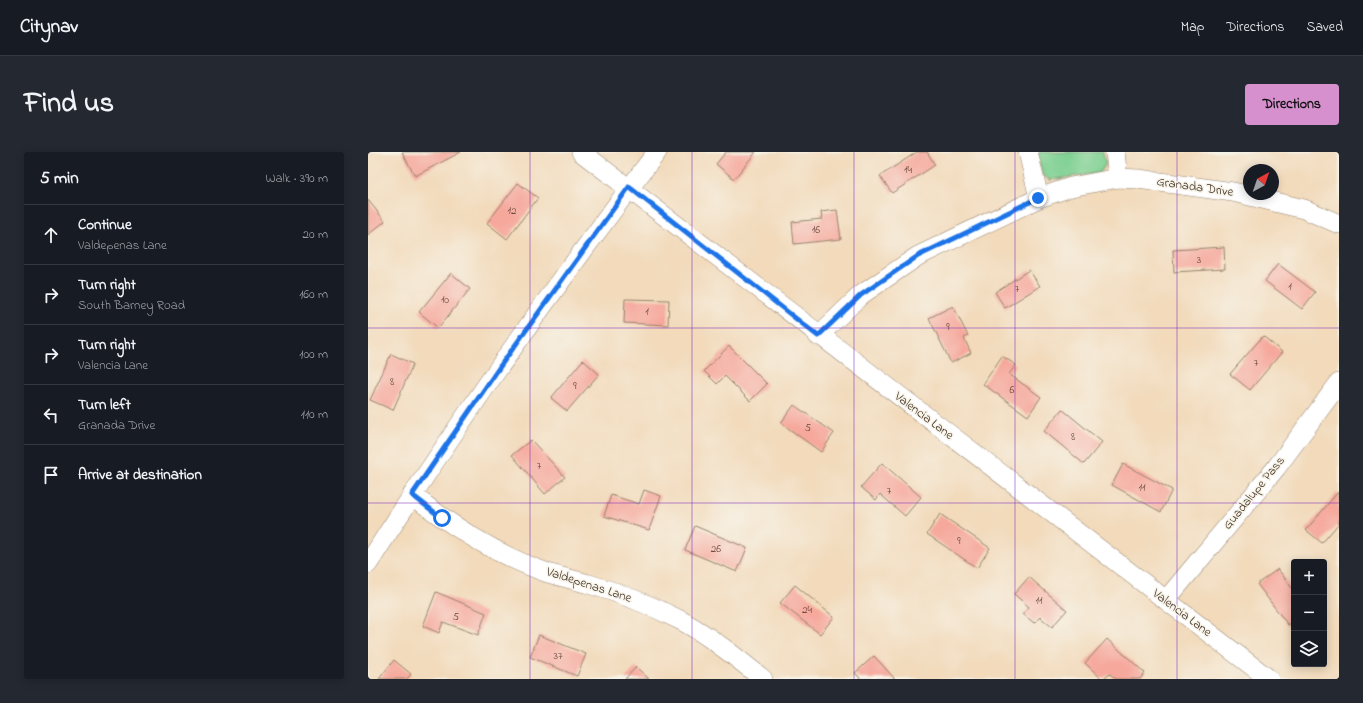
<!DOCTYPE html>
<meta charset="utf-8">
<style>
body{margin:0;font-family:"Indie Flower",sans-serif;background:#242831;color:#f1f3f6}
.controls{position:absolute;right:12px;bottom:12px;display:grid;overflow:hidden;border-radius:4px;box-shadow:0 2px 10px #0003}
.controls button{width:36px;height:36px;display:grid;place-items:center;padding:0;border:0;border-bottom:1px solid #363941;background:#171b24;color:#f1f3f6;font:20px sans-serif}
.compass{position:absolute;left:875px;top:12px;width:36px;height:36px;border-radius:50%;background:#171b24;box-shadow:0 2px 10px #0003;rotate:40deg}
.stop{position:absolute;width:12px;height:12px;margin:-9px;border:3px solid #1a73e8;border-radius:50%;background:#fff}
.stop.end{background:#1a73e8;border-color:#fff;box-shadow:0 1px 4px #0008}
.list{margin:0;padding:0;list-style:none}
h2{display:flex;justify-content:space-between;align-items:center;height:52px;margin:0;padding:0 16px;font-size:17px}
h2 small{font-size:13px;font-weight:400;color:#9ea1a6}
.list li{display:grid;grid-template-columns:26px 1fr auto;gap:12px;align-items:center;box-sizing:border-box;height:60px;padding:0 16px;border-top:1px solid #363941}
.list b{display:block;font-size:15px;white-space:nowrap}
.list p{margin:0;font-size:13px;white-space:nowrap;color:#9ea1a6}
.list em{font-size:13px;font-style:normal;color:#9ea1a6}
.icon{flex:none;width:22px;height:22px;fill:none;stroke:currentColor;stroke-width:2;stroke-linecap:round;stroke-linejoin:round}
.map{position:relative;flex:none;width:971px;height:527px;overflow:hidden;border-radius:4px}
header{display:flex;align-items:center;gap:24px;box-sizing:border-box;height:56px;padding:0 20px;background:#171b24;border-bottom:1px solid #363941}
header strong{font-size:19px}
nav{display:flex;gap:22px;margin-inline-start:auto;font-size:14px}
.intro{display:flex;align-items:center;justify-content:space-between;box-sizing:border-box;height:96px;padding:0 24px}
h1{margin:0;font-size:28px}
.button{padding:10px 18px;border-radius:4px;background:#d690ce;color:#111;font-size:14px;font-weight:700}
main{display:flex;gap:24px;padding:0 24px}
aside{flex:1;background:#171b24;border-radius:4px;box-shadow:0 2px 10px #0003}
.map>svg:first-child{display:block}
.green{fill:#7ed092;stroke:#5c7d58}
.building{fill:#f6a89c}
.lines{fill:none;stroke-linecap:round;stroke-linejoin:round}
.street-casing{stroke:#96826c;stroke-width:20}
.street{stroke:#fff;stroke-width:19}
.route{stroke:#1a73e8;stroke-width:5}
.grid{fill:none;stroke:#7b2cbf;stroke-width:1;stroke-opacity:0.55}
.labels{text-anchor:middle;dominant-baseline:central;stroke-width:3;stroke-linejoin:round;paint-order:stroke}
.number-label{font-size:11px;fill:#6a4a3e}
.street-label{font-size:13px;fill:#3b2a1e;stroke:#f7f3e8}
</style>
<header>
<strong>Citynav</strong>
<nav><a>Map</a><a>Directions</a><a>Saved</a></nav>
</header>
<div class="intro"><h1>Find us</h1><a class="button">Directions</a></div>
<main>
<aside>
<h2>5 min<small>Walk · 390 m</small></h2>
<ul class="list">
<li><svg class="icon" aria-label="ahead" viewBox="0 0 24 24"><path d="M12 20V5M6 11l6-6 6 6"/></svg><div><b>Continue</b><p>Valdepenas Lane</p></div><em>20 m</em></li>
<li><svg class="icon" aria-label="right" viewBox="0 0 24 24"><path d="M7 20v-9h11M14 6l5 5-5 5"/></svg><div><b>Turn right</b><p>South Barney Road</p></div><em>160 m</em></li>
<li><svg class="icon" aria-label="right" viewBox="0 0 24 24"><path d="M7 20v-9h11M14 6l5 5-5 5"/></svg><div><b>Turn right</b><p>Valencia Lane</p></div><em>100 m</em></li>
<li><svg class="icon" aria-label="left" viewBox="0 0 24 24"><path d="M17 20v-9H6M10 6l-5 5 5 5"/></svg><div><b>Turn left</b><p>Granada Drive</p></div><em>110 m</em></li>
<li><svg class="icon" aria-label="arrive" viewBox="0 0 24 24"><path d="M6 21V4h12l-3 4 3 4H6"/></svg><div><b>Arrive at destination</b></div></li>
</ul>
</aside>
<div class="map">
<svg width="971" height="527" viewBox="0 0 971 527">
<rect width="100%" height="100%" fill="#f7f3e8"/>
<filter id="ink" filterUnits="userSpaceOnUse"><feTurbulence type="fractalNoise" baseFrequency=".025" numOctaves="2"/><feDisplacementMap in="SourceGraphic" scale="8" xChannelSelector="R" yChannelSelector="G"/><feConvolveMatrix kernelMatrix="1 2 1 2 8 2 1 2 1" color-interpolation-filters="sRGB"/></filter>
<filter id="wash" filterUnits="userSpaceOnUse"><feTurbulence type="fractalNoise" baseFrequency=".012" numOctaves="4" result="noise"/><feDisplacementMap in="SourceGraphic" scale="16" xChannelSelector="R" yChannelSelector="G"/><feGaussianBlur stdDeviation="0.9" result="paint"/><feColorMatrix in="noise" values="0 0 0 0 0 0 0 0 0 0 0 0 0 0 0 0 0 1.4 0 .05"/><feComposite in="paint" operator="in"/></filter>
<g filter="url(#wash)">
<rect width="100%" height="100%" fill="#f2dabb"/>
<path class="green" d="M669,0H735L738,12L732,21L682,28L674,23Z"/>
<g id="blocks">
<path class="building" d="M34,0H93L47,24Z
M358,0H388L366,27L348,12Z
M549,0H559L567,13L524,41L512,24Z
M150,31L170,46L139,87L119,71Z
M0,48L17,69L0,83Z
M469,58L473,87L426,92L424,70L454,67L453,60Z
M856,95L857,117L806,120L805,98Z
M910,112L947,140L934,157L897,129Z
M661,118L672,134L637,156L627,140Z
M83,121L102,137L70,176L51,160Z
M257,147L301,148L300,173L256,171Z
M585,154L600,184L596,186L603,201L583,211L561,166Z
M895,184L914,200L882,238L862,222Z
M361,194L399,232L382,249L357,224L349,232L336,219Z
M23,202L45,212L25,258L2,248Z
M634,204L648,213L641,222L673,245L660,264L615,232Z
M215,208L231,222L199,259L183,246Z
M426,253L466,281L453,300L413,271Z
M694,257L734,290L716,312L676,279Z
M163,288L197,325L177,342L144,303Z
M514,311L553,345L537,364L512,342L508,348L493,335Z
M755,312L804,338L793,360L744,333Z
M276,338L293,344L281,378L236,364L243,343L271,352Z
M970,340L971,371L954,391L938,378Z
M572,362L622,396L609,416L559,382Z
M327,374L379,396L369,420L317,398Z
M910,417L926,439V469L920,473L889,432Z
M661,425L699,458L684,475L672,465L666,471L655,462L661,455L646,442Z
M427,433L466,465L452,482L412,451Z
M68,440L118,461L110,483L75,470L71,481L55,474Z
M171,483L218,502L209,524L162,505Z
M739,487L777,521L772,527H748L742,522L734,527L717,511Z
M506,504L527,527H493L487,521Z
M26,508L43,522L39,527H11Z
M268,515L281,527H257Z"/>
</g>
</g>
<g filter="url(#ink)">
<use href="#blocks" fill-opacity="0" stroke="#96826c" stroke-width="1"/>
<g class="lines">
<g class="street-casing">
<path id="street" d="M213,0L901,527
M660,0L671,46
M747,0L750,26L770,27L865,40L936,57L971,72
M450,184L493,143L550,104L671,46L703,35L750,26
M44,343C85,375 130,404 180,421C193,425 207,428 221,432C252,441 285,454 314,469C343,485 369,506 395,527
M0,412C90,270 187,133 289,0
M798,448L908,316L971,231"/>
</g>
<use href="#street" class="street"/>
</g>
</g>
<g class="lines" filter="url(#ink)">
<path class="route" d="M74,366L44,343L133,213L261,35L450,184L493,143L550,104L670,46"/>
</g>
<path class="grid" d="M162,0V527M324,0V527M486,0V527M647,0V527M809,0V527M0,176H971M0,351H971"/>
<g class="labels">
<g class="number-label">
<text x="540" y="18">14</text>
<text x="144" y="59">12</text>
<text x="448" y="78">16</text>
<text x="831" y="108">3</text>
<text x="922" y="135">1</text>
<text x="649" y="137">7</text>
<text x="77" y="148">10</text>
<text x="279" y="160">1</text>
<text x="580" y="175">9</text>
<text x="888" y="211">7</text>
<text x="24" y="230">8</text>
<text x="207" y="234">9</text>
<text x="644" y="238">6</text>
<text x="440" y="276">5</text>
<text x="705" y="285">8</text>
<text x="171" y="314">7</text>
<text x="774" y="336">11</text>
<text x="521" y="339">7</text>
<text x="591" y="389">9</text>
<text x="348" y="397">26</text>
<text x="671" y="449">11</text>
<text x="439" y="458">24</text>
<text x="88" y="465">5</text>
<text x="190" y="504">37</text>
</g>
<g class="street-label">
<text transform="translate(827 35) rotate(8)">Granada Drive</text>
<text transform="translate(556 264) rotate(37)">Valencia Lane</text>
<text transform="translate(886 341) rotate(-51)">Guadalupe Pass</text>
<text transform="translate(221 433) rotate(18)">Valdepenas Lane</text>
<text transform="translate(814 461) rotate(37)">Valencia Lane</text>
</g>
</g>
</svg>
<div class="controls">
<button>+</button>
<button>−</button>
<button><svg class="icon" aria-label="layers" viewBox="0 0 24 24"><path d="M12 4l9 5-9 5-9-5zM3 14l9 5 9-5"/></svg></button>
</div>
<svg class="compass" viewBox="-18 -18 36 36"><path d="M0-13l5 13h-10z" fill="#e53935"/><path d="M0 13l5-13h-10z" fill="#9ea1a6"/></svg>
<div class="stop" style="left:74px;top:366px"></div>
<div class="stop end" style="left:670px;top:46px"></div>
</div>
</main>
